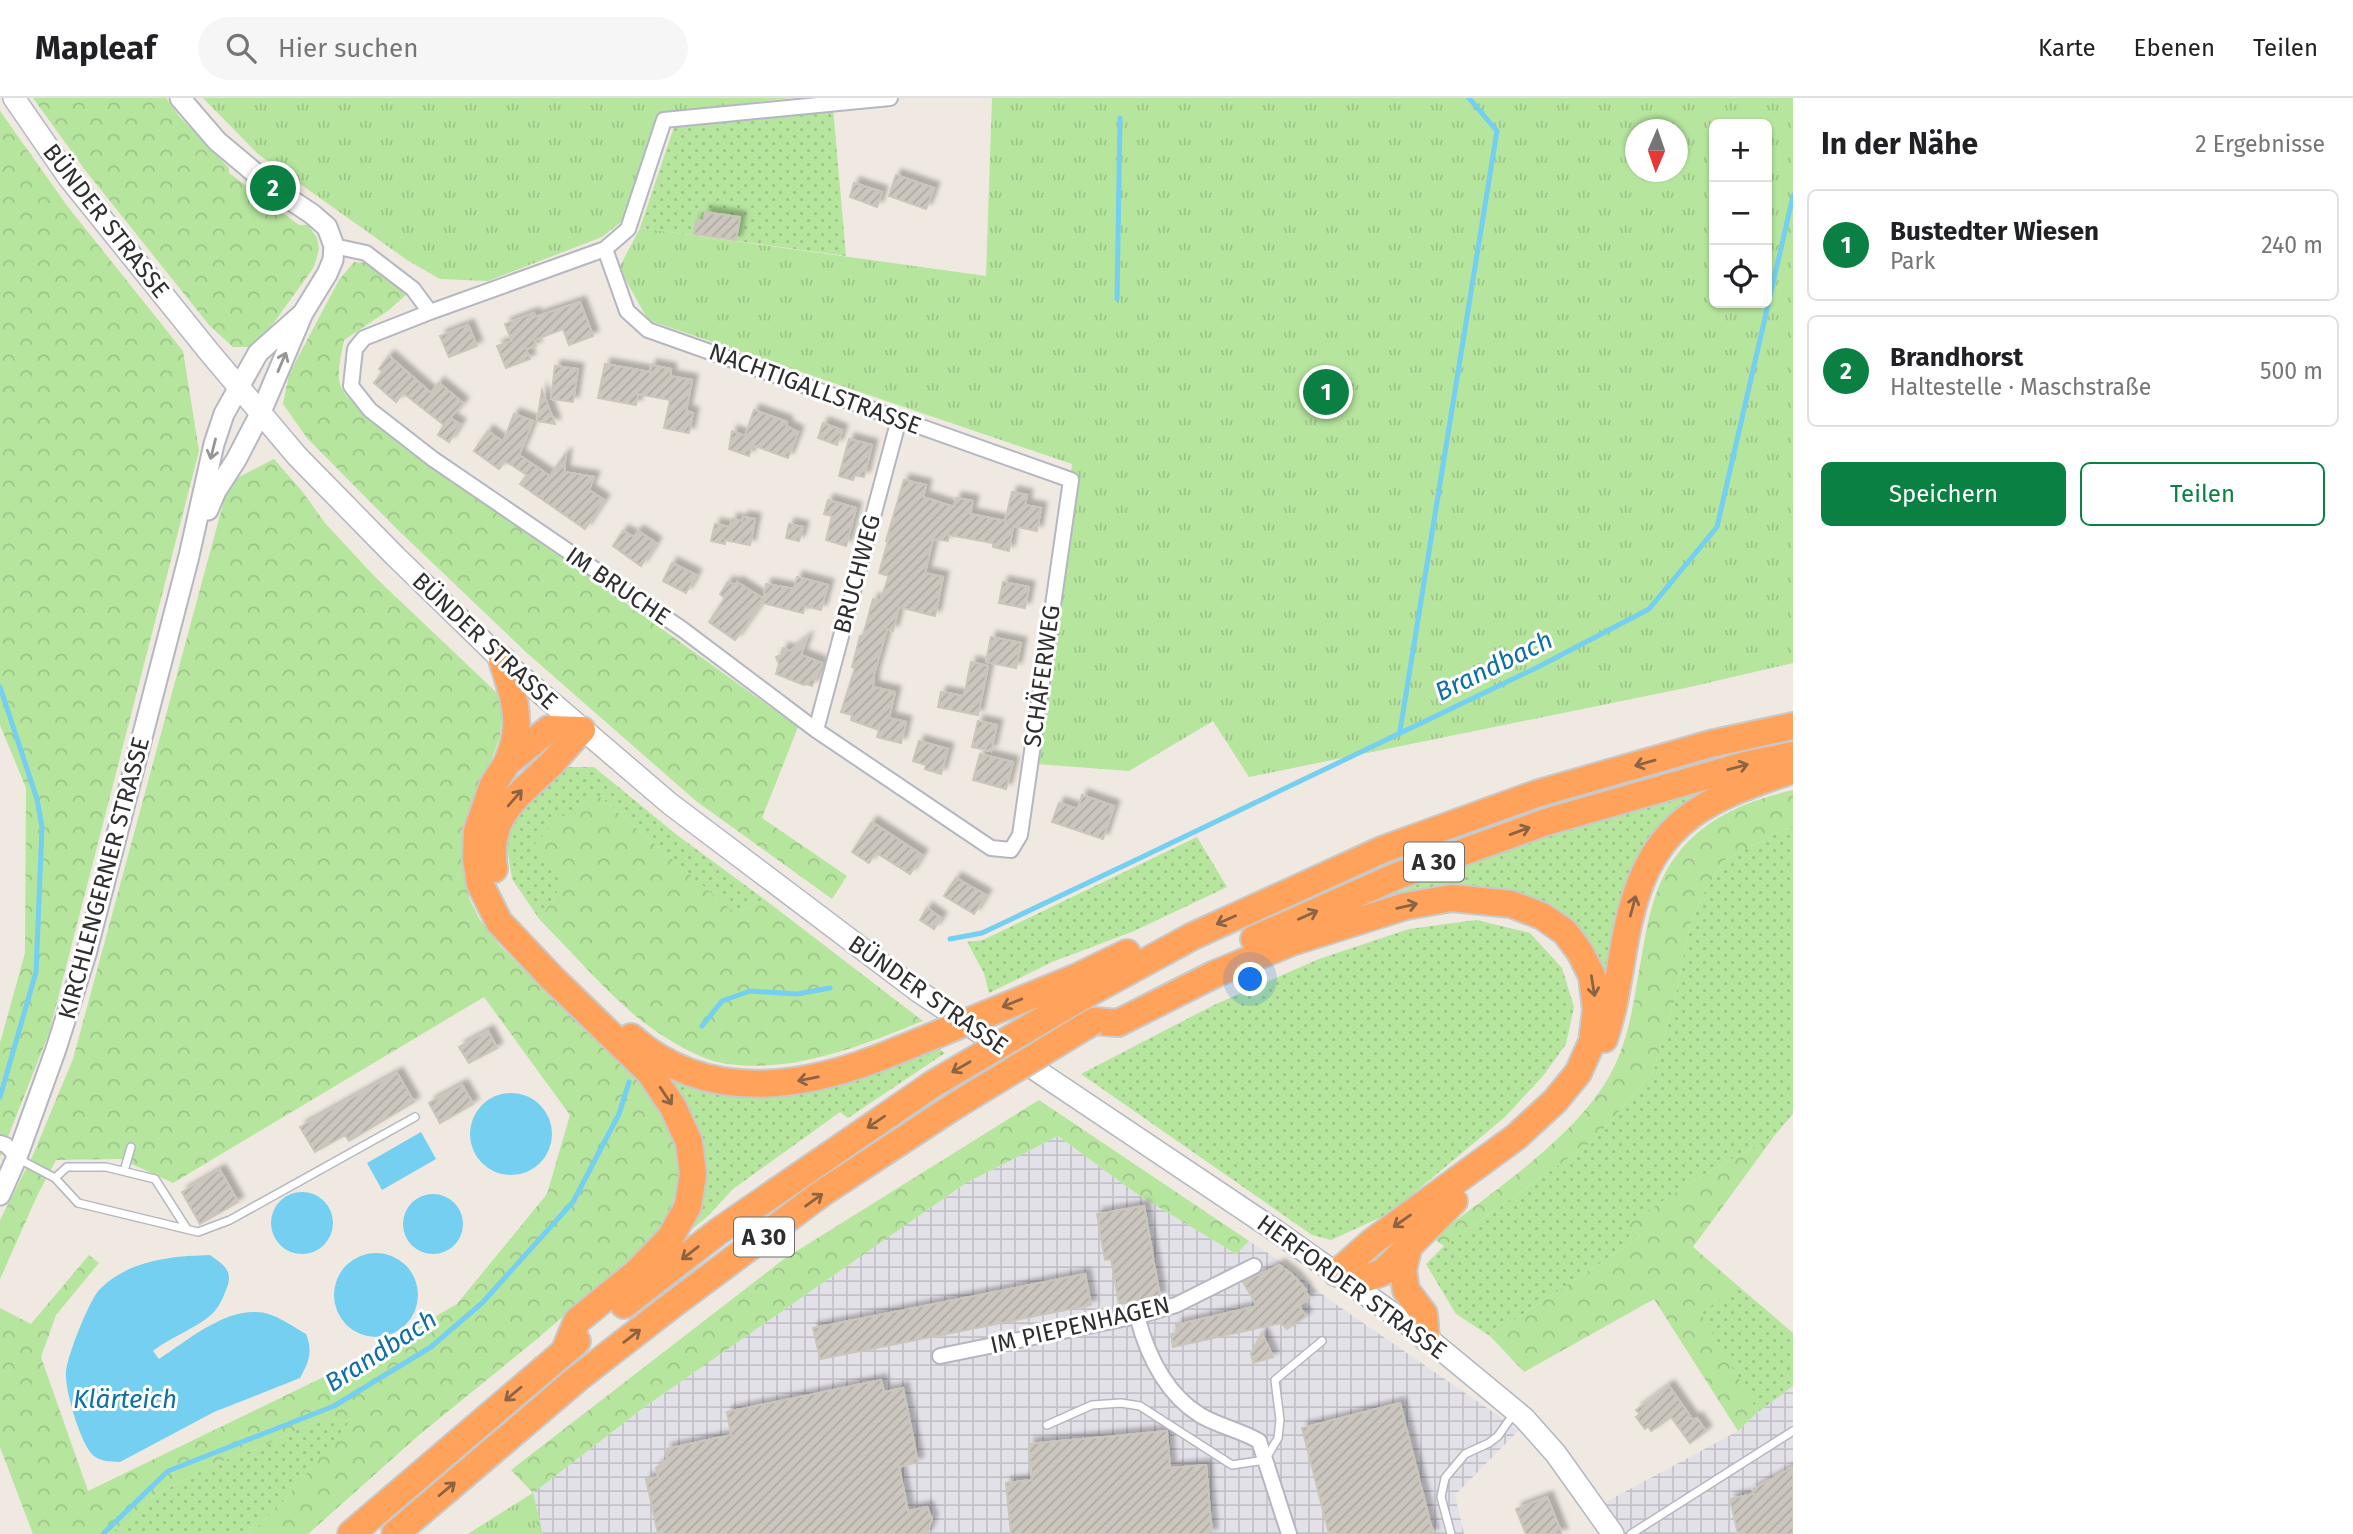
<!DOCTYPE html>
<html lang="de">
<meta charset="utf-8">
<style>
body{margin:0;font-family:"Fira Sans",sans-serif;background:#f6f6f6;color:#202124}
.controls{position:absolute;right:21px;top:21px;display:grid;overflow:hidden;border-radius:10px;box-shadow:0 2px 5px #0004}
.controls button{width:63px;height:63px;display:grid;place-items:center;padding:0;border:0;border-bottom:2px solid #e0e0e0;background:#fff;color:#202124;font:35px sans-serif}
.compass{position:absolute;left:1625px;top:21px;width:63px;height:63px;border-radius:50%;background:#fff;box-shadow:0 2px 5px #0004;rotate:182deg}
.you{position:absolute;left:1251px;top:882px;width:24px;height:24px;margin:-18px;border:5px solid #fff;border-radius:50%;background:#1a73e8;box-shadow:0 0 0 10px #1a73e833}
.badge{display:grid;place-items:center;width:46px;height:46px;border-radius:50%;background:#0b8043;color:#fff;font-size:23px;font-weight:700}
.pin{position:absolute;translate:-50% -50%;border:4px solid #fff;box-shadow:0 2px 7px #0006}
.list{margin:0;padding:0;list-style:none}
h2{display:flex;justify-content:space-between;align-items:center;height:91px;margin:0;padding:0 28px;font-size:30px}
h2 small{font-size:23px;font-weight:400;color:#757577}
.list li{display:grid;grid-template-columns:46px 1fr auto;gap:21px;align-items:center;box-sizing:border-box;height:112px;margin:0 14px 14px;padding:0 14px;border:2px solid #e0e0e0;border-radius:10px}
.list b{display:block;font-size:26px;white-space:nowrap}
.list p{margin:0;font-size:23px;white-space:nowrap;color:#757577}
.list em{font-size:23px;font-style:normal;color:#757577}
.actions{display:flex;gap:14px;padding:21px 28px}
.actions a{flex:1;padding:16px 0;border:2px solid #0b8043;border-radius:10px;text-align:center;font-size:24px;color:#0b8043}
.actions .main{background:#0b8043;color:#fff}
.icon{flex:none;width:38px;height:38px;fill:none;stroke:currentColor;stroke-width:2;stroke-linecap:round;stroke-linejoin:round}
.map{position:relative;flex:none;width:1793px;height:1436px;overflow:hidden}
header{display:flex;align-items:center;gap:42px;box-sizing:border-box;height:98px;padding:0 35px;background:#fff;border-bottom:2px solid #e0e0e0}
header strong{font-size:33px}
nav{display:flex;gap:38px;margin-inline-start:auto;font-size:24px}
.search{width:490px;height:63px;background:#f6f6f6;display:flex;align-items:center;gap:18px;box-sizing:border-box;padding:0 24px;border-radius:38px;color:#757577;font-size:26px}
main{display:flex}
aside{flex:1;background:#fff}
.map>svg:first-child{display:block}
.industrial{fill:url(#industrial-grid)}
.grass{fill:url(#grass-dots)}
.forest{fill:url(#forest-crowns)}
.park{fill:url(#park-tufts);fill-rule:evenodd}
.water{fill:#75cff0}
.lines{fill:none;stroke-linecap:round;stroke-linejoin:round}
.stream{stroke:#75cff0;stroke-width:5}
.building{fill:url(#building-hatch);stroke:#cbc5ba;stroke-width:2;filter:url(#shadow)}
.service-casing{stroke:#b4b7c1;stroke-width:10}
.minor-casing{stroke:#b4b7c1;stroke-width:18}
.tertiary-casing{stroke:#b4b7c1;stroke-width:23}
.secondary-casing{stroke:#b4b7c1;stroke-width:24}
.motorway-casing{stroke:#c9c9c9;stroke-width:30}
.service{stroke:#fff;stroke-width:7}
.minor{stroke:#fff;stroke-width:14}
.tertiary{stroke:#fff;stroke-width:19}
.secondary{stroke:#fff;stroke-width:21}
.motorway{stroke:#ffa35c;stroke-width:26}
.motorway-bridge-casing{stroke:#c9c9c9;stroke-width:30;stroke-linecap:butt}
.motorway-bridge{stroke:#ffa35c;stroke-width:26}
.oneway{stroke:#969696}
.oneway2{stroke:#8c6343}
.labels{text-anchor:middle;dominant-baseline:central;stroke-width:6;stroke-linejoin:round;paint-order:stroke}
.shield{fill:#fff;stroke:#6d6d6d;stroke-width:2}
.shield-label{font-size:23px;font-weight:bold;fill:#2e2e2e}
.street-label{font-size:24px;fill:#2e2e2e;stroke:#fff}
.water-label{font-size:26px;font-style:italic;fill:#0d6fa3;stroke:#fff}
</style>
<header>
<strong>Mapleaf</strong>
<div class="search"><svg class="icon" aria-label="search" viewBox="0 0 24 24"><circle cx="10" cy="10" r="6"/><path d="M15 15l6 6"/></svg>Hier suchen</div>
<nav><a>Karte</a><a>Ebenen</a><a>Teilen</a></nav>
</header>
<main>
<div class="map">
<svg width="1793" height="1436" viewBox="0 0 1793 1436">
<defs>
<pattern id="industrial-grid" width="8" height="8" patternUnits="userSpaceOnUse" patternTransform="scale(1.75)"><rect width="8" height="8" fill="#e3e1e8"/><path d="M0 4h8M4 0v8" fill="none" stroke="#c3c1c7"/></pattern>
<pattern id="grass-dots" width="8" height="8" patternUnits="userSpaceOnUse" patternTransform="scale(1.75)"><rect width="8" height="8" fill="#b6e59e"/><path d="M2 2h.1M6 6h.1" fill="none" stroke="#9dc588" stroke-width="1.8" stroke-linecap="round"/></pattern>
<pattern id="forest-crowns" width="20" height="18" patternUnits="userSpaceOnUse" patternTransform="scale(1.75)"><rect width="20" height="18" fill="#b6e59e"/><path d="M2 6a3 3 0 1 1 6 0M12 15a3 3 0 1 1 6 0" fill="none" stroke="#9dc588"/></pattern>
<pattern id="park-tufts" width="24" height="20" patternUnits="userSpaceOnUse" patternTransform="scale(1.75)"><rect width="24" height="20" fill="#b6e59e"/><path d="M3 7l-1-3M5 7V3M7 7l1-3M15 17l-1-3M17 17v-4M19 17l1-3" fill="none" stroke="#9dc588"/></pattern>
<pattern id="building-hatch" width="6" height="6" patternUnits="userSpaceOnUse" patternTransform="scale(1.75)"><rect width="6" height="6" fill="#cbc7bf"/><path d="M-1 1l2-2M0 6l6-6M5 7l2-2" fill="none" stroke="#afaba4"/></pattern>
<filter id="shadow"><feDropShadow dx="5.5" dy="-5.5" stdDeviation="2" flood-color="#0004"/></filter>
</defs>
<rect width="100%" height="100%" fill="#efe9e1"/>
<path class="industrial" d="M1058,1038L1137,1096L1236,1156L1249,1143L1268,1155L1334,1205L1519,1332L1455,1397L1464,1436H543L533,1395L646,1308L966,1085Z
M1793,1288V1436H1623L1604,1405L1738,1333L1758,1314Z"/>
<path class="grass" d="M833,10L846,158L640,130L675,26Z
M563,669H594L677,737L764,801L736,816L599,698L562,786L540,822L512,781L507,748L516,713Z
M1717,689L1677,712L1646,751L1606,912L1550,814L1369,809L1367,806L1479,762L1609,718Z
M1793,730V1016L1775,1037L1698,1080L1628,1126L1640,1139L1490,1238L1456,1216L1426,1166L1444,1148L1593,1043L1653,974L1673,909L1690,826L1705,793L1723,763L1785,731Z
M1197,739L1227,789L1134,833L1052,864L989,895L984,875L967,844L983,842Z
M1476,822L1530,835L1562,870L1574,909L1566,946L1543,978L1505,1019L1390,1115L1331,1142L1312,1137L1081,976L1214,907L1319,861L1409,831Z
M936,948L945,955L848,1020L840,1014L733,1091L708,1118L679,1142L697,1103L652,962L699,984Z
M1737,1187L1793,1235V1288L1758,1314L1700,1216Z
M321,1320L351,1323L282,1405L249,1436H105L125,1428L147,1402L212,1367L266,1347Z"/>
<path class="forest" d="M33,0H166L179,18L229,70V75L299,127H308L317,140L319,151L314,169L262,241L249,249H233L209,227L85,72Z
M0,13L68,109L183,253L199,353L49,935L0,1059V945L25,855L26,690L0,627Z
M354,164L366,165L406,197L389,212L344,242C334,291 336,289 372,322L798,629L762,720L847,778L832,801L696,703L527,555L398,432L307,340L283,306L289,276L339,182Z
M274,361L302,393L325,425L376,480L497,595L502,611L500,638L463,743V773L469,800L480,822L501,849L639,984L663,1016L677,1048L680,1073L675,1101L657,1137L537,1241L419,1337L308,1436H249L282,1405L350,1323L321,1320L266,1347L212,1367L147,1402L125,1428L105,1436H33L0,1349V1210L31,1226L89,1157L99,1165L56,1217L41,1259L88,1393L367,1258L457,1206L547,1096L570,1017L484,899L173,1085L121,1061L56,1062L38,1096L0,1181V1122L33,1057L73,961L229,384Z
M1793,692V730L1785,731L1723,763L1705,793L1690,826L1673,909L1653,974L1593,1043L1444,1148L1433,1140C1489,1096 1577,1039 1611,975C1626,947 1632,916 1637,884C1643,855 1646,824 1656,796C1678,733 1731,706 1793,692Z
M599,698L736,816L764,801L923,923C860,948 791,977 722,965C694,960 651,932 630,913C598,885 570,852 540,822L562,786L533,748L558,721Z
M1039,1002L1249,1143L1236,1156L1137,1096L1058,1038L966,1085L646,1308L533,1395L543,1436H468L533,1395L511,1372L784,1161Z
M1775,1037L1693,1149L1737,1187L1701,1216L1758,1314L1738,1333L1654,1201L1524,1274L1490,1238L1640,1139L1627,1126L1698,1080Z"/>
<path class="park" d="M203,0H790L667,14L625,121L602,139L488,183L440,181L407,162L258,56Z
M992,0H1793V565L1690,589L1249,679L1213,623L1129,673L1037,666L1072,366L648,222L619,170L640,130L986,178ZM1714,26H1767V205H1714ZM1636,32H1678V74H1636Z
M533,1395L538,1436H468Z"/>
<path class="water" d="M470 1036a41 41 0 1 1 82 0a41 41 0 1 1-82 0Z
M421,1034L436,1061L382,1092L367,1065Z
M271 1125a31 31 0 1 1 62 0a31 31 0 1 1-62 0Z
M403 1126a30 30 0 1 1 60 0a30 30 0 1 1-60 0Z
M334 1197a42 42 0 1 1 84 0a42 42 0 1 1-84 0Z
M210,1157C225,1168 234,1173 226,1192C223,1200 219,1209 213,1215C196,1231 170,1239 153,1253L159,1261C187,1243 221,1213 256,1214C273,1214 292,1228 306,1236C313,1253 309,1264 300,1280L214,1314L120,1364C111,1363 101,1364 94,1358C81,1348 64,1290 66,1273C68,1257 89,1201 101,1190C130,1162 172,1158 210,1157Z"/>
<g class="lines">
<path class="stream" d="M1117,201L1120,20
M0,589L37,701L42,729L36,874L0,999
M1400,633L1497,33L1469,0
M950,841L982,835L1140,760L1540,568L1649,511L1717,429L1793,98
M702,928L722,903L750,893L797,896L830,890
M103,1436L168,1373L334,1308L431,1249L482,1205L573,1104L619,1016L629,984"/>
</g>
<path class="building" d="M896,77L934,90L926,111L889,98Z
M854,85L882,94L877,109L850,99Z
M705,114L740,119L736,142L694,136L696,122L704,123Z
M580,204L593,238L569,247L563,231L534,242L536,248L526,251L530,261L506,270L497,248L512,243L505,226L534,215L535,219Z
M468,227L477,248L449,259L440,238Z
M389,258L431,295L439,285L463,305L450,320L460,326L449,344L438,337L444,327L403,295L396,304L374,285L383,274L379,271Z
M605,266L650,274L651,267L671,271L670,278L692,282L686,313L693,315L689,335L664,330L670,302L638,296L636,307L598,300Z
M555,268L578,271L573,304L551,301Z
M542,292L555,326L537,323Z
M754,312L787,324L786,328L798,334L788,360L752,347L749,358L729,351L732,333L745,338Z
M514,316L533,323L519,357L550,378L566,355L564,374L594,379L589,392L604,402L585,431L520,386L527,377L505,363L499,371L474,353L488,333L503,344Z
M823,325L842,332L837,347L818,340Z
M849,341L872,347L864,379L855,377L853,382L839,378Z
M904,382L926,387L923,399L954,409L956,400L973,403L970,416L1005,423L1012,394L1027,397L1025,407L1041,410L1037,433L1013,428L1009,453L993,449V445L949,437L948,443L933,441L925,475L943,479L935,518L899,509L893,533L887,531L874,576L873,589L895,594L889,620L906,624L901,645L877,639L879,632L851,622L852,617L841,614L855,570L852,569L860,538H863L873,501L880,503L889,478L879,475L888,443H886Z
M828,402L856,410L846,448L826,442L832,418L824,416Z
M743,419L755,421L750,447L725,442V446L711,443L715,426L730,429L732,421L742,423Z
M789,426L803,429L799,443L786,440Z
M623,433L634,439L638,433L656,445L641,468L613,448Z
M672,465L696,477L686,495L663,483Z
M797,479L828,487L821,512L805,508L803,515L763,505L766,486L794,491Z
M728,484L735,487L737,484L764,501L735,542L709,524L725,500L720,496Z
M1003,484L1029,489L1025,510L999,505Z
M991,539L1021,545L1016,570L986,564Z
M807,540L801,557L822,565L812,588L807,586L804,587L776,576L779,566L776,559L781,557L783,550L790,553Z
M971,564L988,568L978,617L938,609L941,594L964,598Z
M978,623L997,627L991,653L972,649Z
M919,643L948,651L941,676L925,671L926,667L913,663Z
M980,656L1013,664L1006,691L973,682Z
M1082,697L1114,708L1103,741L1052,724L1059,705L1078,711Z
M872,724L922,757L910,776L878,756L875,755L869,765L852,754Z
M956,780L986,797L974,816L944,798Z
M927,810L941,820L934,831L920,822Z
M488,933L497,950L469,965L459,949Z
M397,975L414,1004L349,1043L345,1037L315,1054L300,1029Z
M462,987L473,1006L440,1025L429,1005Z
M220,1072L238,1104L200,1126L182,1094Z
M1144,1108L1160,1199L1119,1206L1111,1161L1105,1162L1097,1116Z
M1280,1167L1295,1179L1306,1192L1304,1193L1310,1199L1299,1208L1306,1218L1287,1231L1281,1225L1173,1249L1171,1236L1178,1235L1176,1227L1257,1208L1243,1184Z
M1085,1176L1091,1207L820,1261L813,1230Z
M1262,1235L1273,1259L1253,1265L1251,1255Z
M881,1282L884,1294L903,1290L918,1364L899,1369L908,1413L927,1409L932,1421L927,1436H658L646,1381L658,1379L656,1370L668,1361L666,1351L731,1337L727,1314Z
M1669,1288L1693,1322L1697,1320L1706,1333L1690,1345L1671,1319L1651,1333L1648,1328L1645,1331L1636,1319L1640,1316L1636,1312Z
M1400,1305L1433,1436H1329L1302,1330Z
M1167,1333L1170,1370L1206,1367L1212,1436H1011L1006,1385L1032,1382L1029,1346Z
M1793,1369V1436H1738L1730,1401L1754,1396L1752,1392Z
M1547,1399L1562,1436H1526L1516,1411Z"/>
<g class="lines">
<g class="service-casing">
<path id="service" d="M17,1060L55,1080L78,1105L198,1134L230,1122L415,1019
M124,1073L131,1049
M55,1080L67,1069H106L155,1081L187,1131
M1047,1327L1092,1307L1121,1305L1140,1308L1232,1367L1265,1362L1278,1340L1280,1322L1275,1282L1322,1243
M1451,1436L1441,1399L1445,1380L1465,1356L1489,1345L1498,1338L1515,1314
M1631,1436L1793,1333"/>
</g>
<g class="minor-casing">
<path id="minor" d="M334,148L366,155L413,191L430,214
M605,151L627,213L648,232L1071,382L1020,737L1011,752L991,750L816,632L682,531L433,361L370,312L351,288L355,251L364,240L430,214L605,151L628,131L664,22L890,0
M816,632L899,321
M0,1045L6,1047L17,1059
M1137,1218C1147,1256 1166,1296 1200,1317C1218,1328 1240,1332 1259,1343L1289,1436
M940,1258L1137,1218L1176,1207L1254,1168"/>
</g>
<g class="tertiary-casing">
<path id="tertiary" d="M180,0L217,43L273,90L312,116L327,129L334,148L333,162L327,176L303,215L261,314L236,362L216,393L208,412
M0,1097L17,1059L56,951L86,856L189,458L214,346L224,316L258,255L303,215"/>
</g>
<g class="secondary-casing">
<path id="secondary" d="M14,0L69,80L210,255L297,358L396,459L502,562L669,705L918,893L1276,1133L1426,1239L1524,1320L1556,1356L1613,1436"/>
</g>
<g class="motorway-casing">
<path id="motorway" d="M502,562C510,587 520,613 515,639C514,648 510,657 507,665
M494,771C486,716 518,699 552,665C562,654 571,643 582,632
M1254,841L1397,778L1546,724L1745,667L1793,657
M1075,880L1127,855
M1083,898L1193,838L1384,751L1536,696L1710,646L1793,628
M1094,923L1118,925L1215,876L1292,844L1406,808L1452,800L1511,806L1542,818L1565,834L1580,854L1592,878L1596,912L1592,944L1578,975L1555,1003L1516,1039L1372,1144L1337,1175
M631,939C709,1008 808,990 896,953
M1604,941C1616,907 1619,872 1626,837C1647,728 1695,704 1793,672
M1408,1151L1403,1172L1406,1192L1424,1216L1426,1239
M1337,1175L1367,1180L1383,1174L1454,1103
M624,1207L719,1133L933,986
M565,1252L577,1223L637,1174L670,1140L688,1108L693,1076L689,1044L673,1009L650,975L552,880L499,824L480,786L476,760L477,733L493,687L507,665L549,631L582,632
M351,1436L577,1243
M395,1436L578,1280L672,1207L822,1095L956,1007"/>
</g>
<use href="#service" class="service"/>
<use href="#minor" class="minor"/>
<use href="#tertiary" class="tertiary"/>
<use href="#secondary" class="secondary"/>
<use href="#motorway" class="motorway"/>
<g class="motorway-bridge-casing">
<path id="motorway-bridge" d="M896,953L1075,880
M933,986L1083,898
M956,1007L1094,923"/>
</g>
<use href="#motorway-bridge" class="motorway-bridge"/>
</g>
<defs><path id="oneway-shaft" d="M-6 0H5M1.5-3L5.5 0L1.5 3" fill="none" stroke-width="1.6" stroke-linecap="round" stroke-linejoin="round" transform="scale(1.75)"/></defs>
<g class="oneway">
<use href="#oneway-shaft" transform="translate(282 264) rotate(-67)"/>
<use href="#oneway-shaft" transform="translate(213 351) rotate(104)"/>
</g>
<g class="oneway2">
<use href="#oneway-shaft" transform="translate(1645 665) rotate(164)"/>
<use href="#oneway-shaft" transform="translate(1738 669) rotate(-15)"/>
<use href="#oneway-shaft" transform="translate(515 700) rotate(-49)"/>
<use href="#oneway-shaft" transform="translate(1520 733) rotate(-20)"/>
<use href="#oneway-shaft" transform="translate(1407 808) rotate(-13)"/>
<use href="#oneway-shaft" transform="translate(1633 808) rotate(-75)"/>
<use href="#oneway-shaft" transform="translate(1308 817) rotate(-24)"/>
<use href="#oneway-shaft" transform="translate(1226 822) rotate(156)"/>
<use href="#oneway-shaft" transform="translate(1593 888) rotate(81)"/>
<use href="#oneway-shaft" transform="translate(1012 905) rotate(158)"/>
<use href="#oneway-shaft" transform="translate(961 969) rotate(150)"/>
<use href="#oneway-shaft" transform="translate(808 981) rotate(169)"/>
<use href="#oneway-shaft" transform="translate(666 998) rotate(56)"/>
<use href="#oneway-shaft" transform="translate(876 1024) rotate(146)"/>
<use href="#oneway-shaft" transform="translate(814 1102) rotate(-36)"/>
<use href="#oneway-shaft" transform="translate(1402 1123) rotate(145)"/>
<use href="#oneway-shaft" transform="translate(690 1155) rotate(142)"/>
<use href="#oneway-shaft" transform="translate(632 1238) rotate(-38)"/>
<use href="#oneway-shaft" transform="translate(513 1296) rotate(140)"/>
<use href="#oneway-shaft" transform="translate(447 1391) rotate(-40)"/>
</g>
<g class="labels">
<g class="shield">
<rect x="1404" y="744.5" width="60" height="39" rx="5"/>
<rect x="734" y="1119.5" width="60" height="39" rx="5"/>
</g>
<g class="shield-label">
<text x="1434" y="764">A 30</text>
<text x="764" y="1139">A 30</text>
</g>
<g class="street-label">
<text transform="translate(106 123) rotate(52)">BÜNDER STRASSE</text>
<text transform="translate(815 291) rotate(20)">NACHTIGALLSTRASSE</text>
<text transform="translate(857 476) rotate(-75)">BRUCHWEG</text>
<text transform="translate(618 488) rotate(34)">IM BRUCHE</text>
<text transform="translate(485 543) rotate(43)">BÜNDER STRASSE</text>
<text transform="translate(1042 578) rotate(-82)">SCHÄFERWEG</text>
<text transform="translate(104 780) rotate(-75)">KIRCHLENGERNER STRASSE</text>
<text transform="translate(928 897) rotate(35)">BÜNDER STRASSE</text>
<text transform="translate(1352 1189) rotate(36)">HERFORDER STRASSE</text>
<text transform="translate(1080 1227) rotate(-13)">IM PIEPENHAGEN</text>
</g>
<g class="water-label">
<text transform="translate(1494 568) rotate(-26)">Brandbach</text>
<text transform="translate(381 1253) rotate(-33)">Brandbach</text>
<text x="125" y="1301">Klärteich</text>
</g>
</g>
</svg>
<div class="controls">
<button>+</button>
<button>−</button>
<button><svg class="icon" aria-label="locate" viewBox="0 0 24 24"><circle cx="12" cy="12" r="6"/><path d="M12 2v4M12 18v4M2 12h4M18 12h4"/></svg></button>
</div>
<svg class="compass" viewBox="-18 -18 36 36"><path d="M0-13l5 13h-10z" fill="#e53935"/><path d="M0 13l5-13h-10z" fill="#757577"/></svg>
<div class="you"></div>
<div class="pin badge" style="left:1326px;top:294px">1</div>
<div class="pin badge" style="left:273px;top:90px">2</div>
</div>
<aside>
<h2>In der Nähe<small>2 Ergebnisse</small></h2>
<ul class="list">
<li><span class="badge">1</span><div><b>Bustedter Wiesen</b><p>Park</p></div><em>240 m</em></li>
<li><span class="badge">2</span><div><b>Brandhorst</b><p>Haltestelle · Maschstraße</p></div><em>500 m</em></li>
</ul>
<div class="actions"><a class="main">Speichern</a><a>Teilen</a></div>
</aside>
</main>
